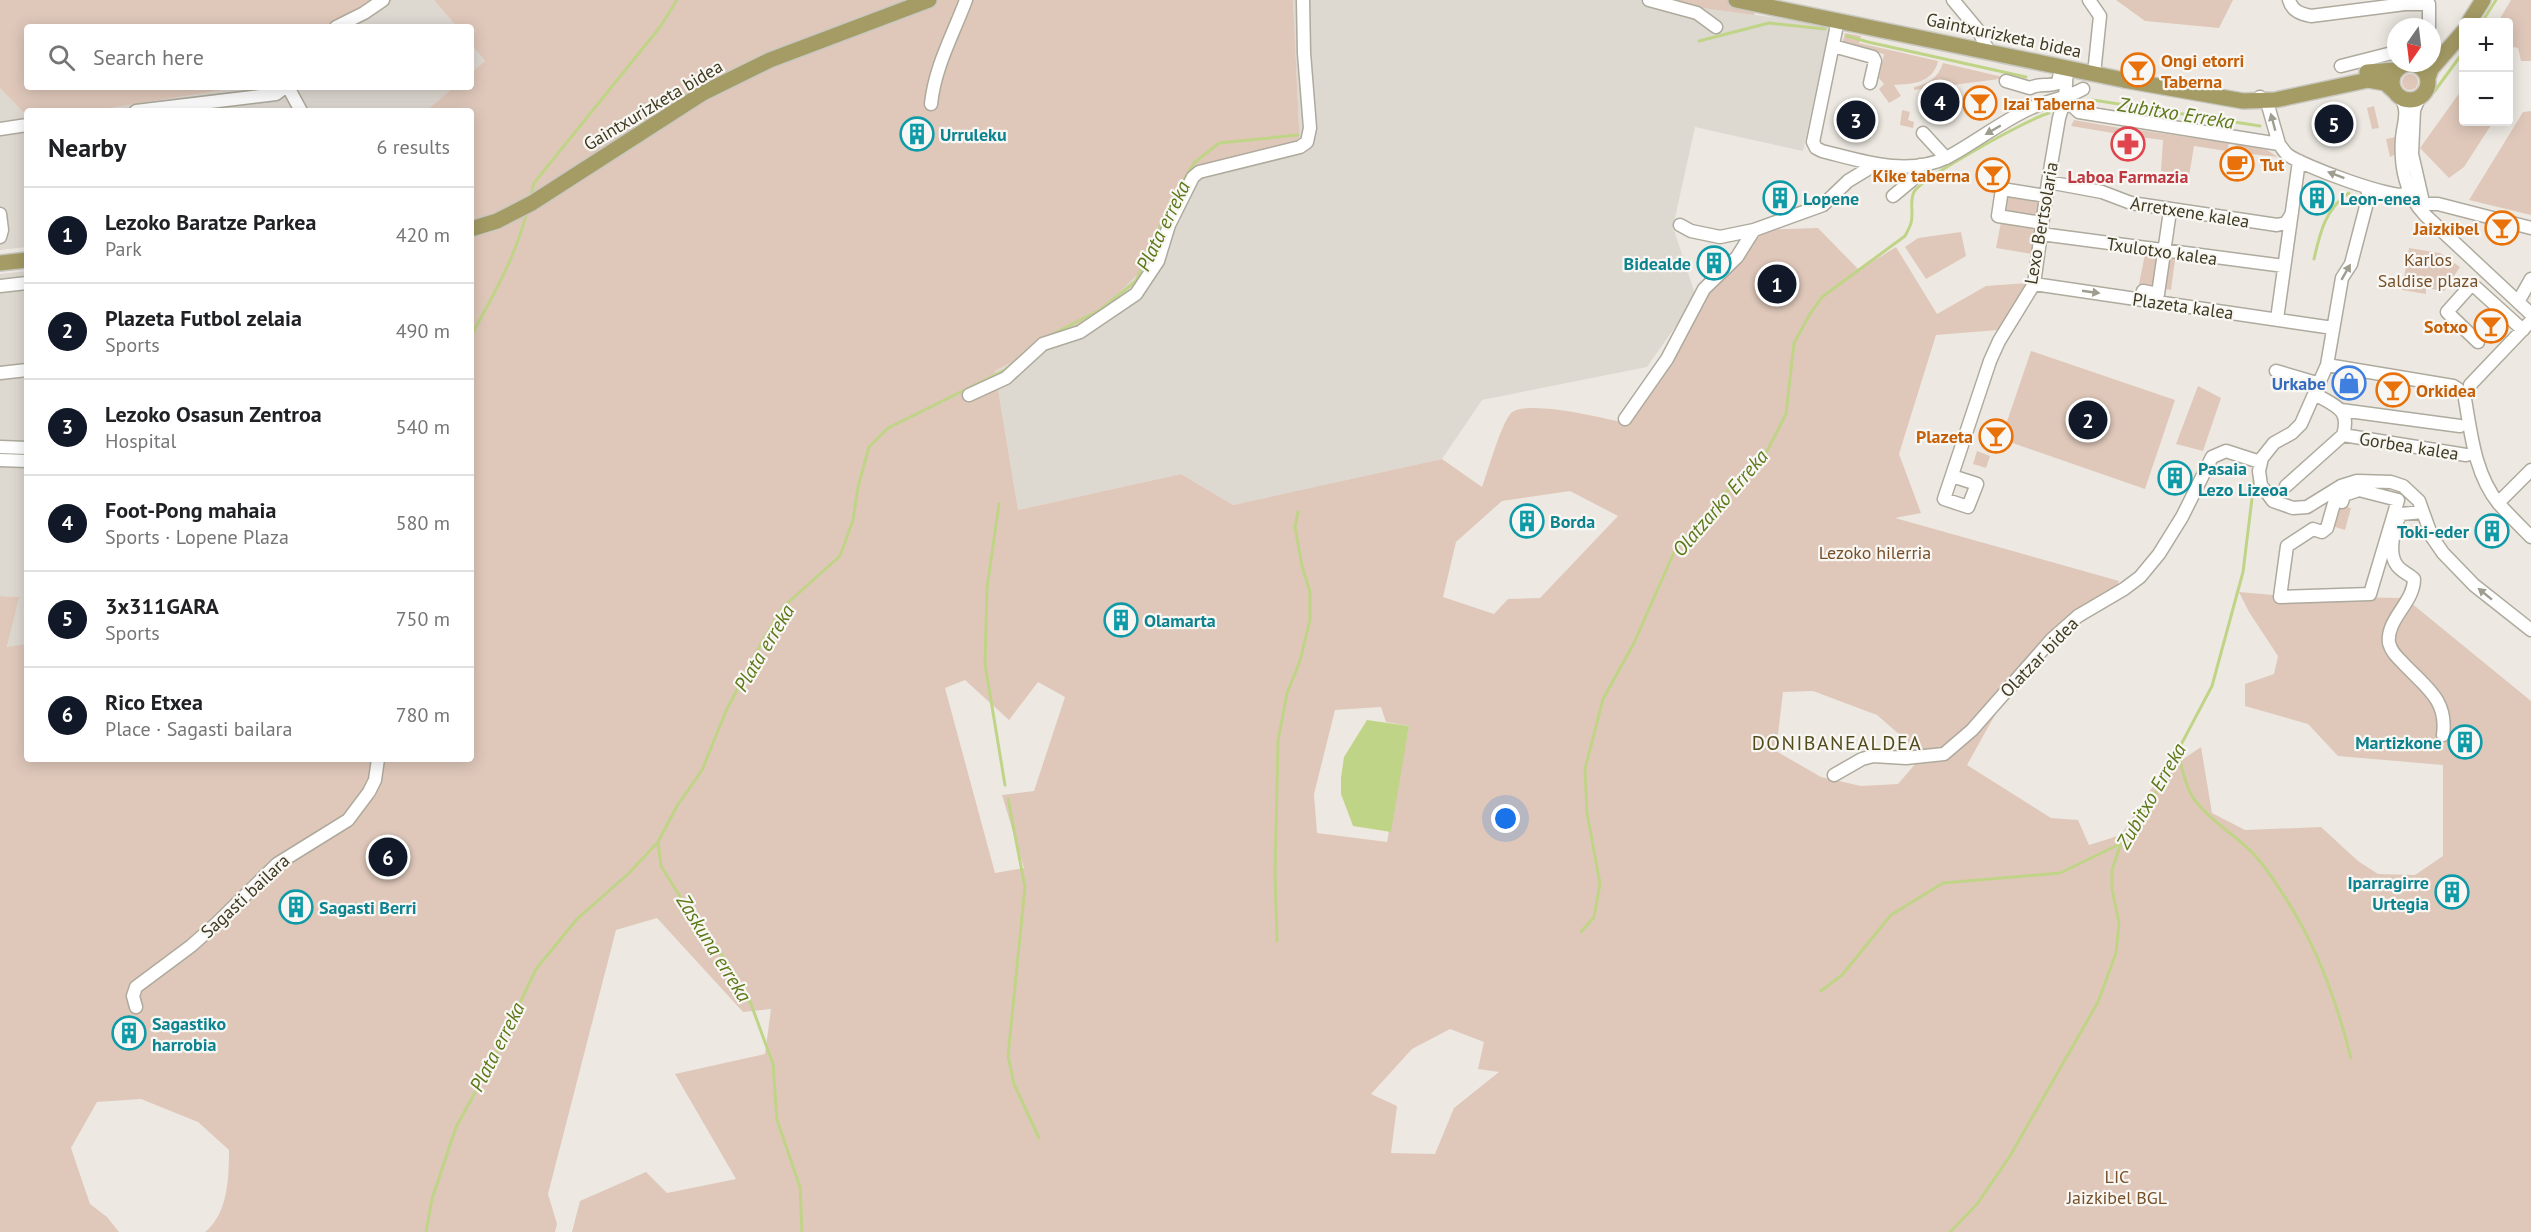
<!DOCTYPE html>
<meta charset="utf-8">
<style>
body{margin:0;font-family:"PT Sans",sans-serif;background:#f6f6f6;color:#202124}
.controls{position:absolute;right:18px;top:18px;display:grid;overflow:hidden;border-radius:6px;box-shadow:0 3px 15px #0003}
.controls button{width:54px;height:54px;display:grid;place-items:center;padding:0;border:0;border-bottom:2px solid #e0e0e0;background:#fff;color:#202124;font:30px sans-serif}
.compass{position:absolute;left:2387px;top:18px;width:54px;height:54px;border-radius:50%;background:#fff;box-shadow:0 3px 15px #0003;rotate:194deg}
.you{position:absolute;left:1506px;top:819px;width:21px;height:21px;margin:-15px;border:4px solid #fff;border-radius:50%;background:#1a73e8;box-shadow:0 0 0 9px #1a73e833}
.badge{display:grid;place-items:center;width:39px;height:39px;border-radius:50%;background:#111827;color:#fff;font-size:20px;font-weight:700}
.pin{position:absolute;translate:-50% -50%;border:3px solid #fff;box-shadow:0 2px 6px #0006}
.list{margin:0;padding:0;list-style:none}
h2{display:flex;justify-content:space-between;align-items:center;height:78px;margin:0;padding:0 24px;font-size:26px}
h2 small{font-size:20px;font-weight:400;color:#757577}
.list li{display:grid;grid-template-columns:39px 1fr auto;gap:18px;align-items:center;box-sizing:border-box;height:96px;padding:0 24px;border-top:2px solid #e0e0e0}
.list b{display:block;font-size:22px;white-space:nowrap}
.list p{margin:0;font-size:20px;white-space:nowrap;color:#757577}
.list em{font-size:20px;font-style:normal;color:#757577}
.icon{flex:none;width:33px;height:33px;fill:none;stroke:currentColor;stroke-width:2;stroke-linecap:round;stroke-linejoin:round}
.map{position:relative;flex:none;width:2531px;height:1232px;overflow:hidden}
.search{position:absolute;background:#fff;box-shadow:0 3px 15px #0003;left:24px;top:24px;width:450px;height:66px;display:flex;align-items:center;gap:15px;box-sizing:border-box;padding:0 21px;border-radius:6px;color:#757577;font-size:22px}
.panel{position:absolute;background:#fff;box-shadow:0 3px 15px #0003;left:24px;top:108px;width:450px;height:654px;border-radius:6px}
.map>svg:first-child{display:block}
.built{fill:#ddd8d0}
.green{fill:#dfc8ba;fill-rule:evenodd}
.water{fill:#c0d488}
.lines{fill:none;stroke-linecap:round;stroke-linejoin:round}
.stream{stroke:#c0d488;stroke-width:3}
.minor-casing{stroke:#aeaa9d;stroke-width:15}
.major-casing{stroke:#c9c8c1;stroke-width:18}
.minor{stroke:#fff;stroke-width:12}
.major{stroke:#a49b65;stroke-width:15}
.oneway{fill:#9f9c90}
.labels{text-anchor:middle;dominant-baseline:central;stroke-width:4.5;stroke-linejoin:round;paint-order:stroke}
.street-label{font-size:18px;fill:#3f3a21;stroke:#f9f7f3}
.food-label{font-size:18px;font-weight:bold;fill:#c56008;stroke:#f9f7f3;text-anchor:start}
.culture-label{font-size:18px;font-weight:bold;fill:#0d838f;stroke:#f9f7f3;text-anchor:start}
.health-label{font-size:18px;font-weight:bold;fill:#be3a42;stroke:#f9f7f3}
.park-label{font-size:18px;fill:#77502a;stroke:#f9f7f3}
.shop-label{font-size:18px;font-weight:bold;fill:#366cbe;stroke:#f9f7f3;text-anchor:end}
.water-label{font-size:20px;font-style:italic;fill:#5d7819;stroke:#f9f7f3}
.neighbourhood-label{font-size:20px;letter-spacing:1.5px;fill:#524b1c;stroke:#f9f7f3}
</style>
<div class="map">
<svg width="2531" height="1232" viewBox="0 0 2531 1232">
<rect width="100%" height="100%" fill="#ede9e2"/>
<path class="built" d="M393,0H434L457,27H354Z
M1293,0H1644L1830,25L1803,151L1695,127L1673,227L1696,297L1647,367L1482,400L1442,459L1233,505L1181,474L1018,510L995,371L1093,319L1153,259L1171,201L1199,171L1300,148Z
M471,44L485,61L471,73Z
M242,87H454L426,111H91Z
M0,88L27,116V247L0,250Z
M27,271V644L7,648L18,597L0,596V274Z"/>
<path class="green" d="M0,0H393L354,27H27V87H242L91,111H27V116L0,88Z
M434,0H1293L1300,148L1199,171L1171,201L1153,259L1093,319L995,371L1018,510L1181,474L1233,505L1442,459L1482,487C1488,471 1501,424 1511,413C1526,399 1605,418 1625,423L1681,339L1686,338L1694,306L1759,230L1818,228L1859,270L1896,247L1937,314L1986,286L2027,283L1998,330L1936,335L1899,454L1921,513L1895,518L2119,581L2114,592L2080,617L2011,686L1967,765L2051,818L2078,820L2089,845L2121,835L2161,774L2201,747L2212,813L2245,830L2321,827L2358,861L2378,874L2415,875L2443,856V765L2338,756L2308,724L2245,706V684L2274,674L2278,656L2249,612L2239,592L2284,596L2405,598L2531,701V1232H572L580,1201L646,1172L667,1193L736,1179L675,1074L765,1054L771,1009L743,1012L657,918L616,930L548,1194L557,1224L555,1232H205C228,1214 229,1177 229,1150L198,1122L141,1099L97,1102L71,1148L90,1204L107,1217L119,1232H0V596L19,597L7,647L27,644V759H471V111H426L454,87H471V73L485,61L471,44V27H457ZM1570,491L1618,516L1540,598L1508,599L1494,614L1443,597L1456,542L1502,501ZM965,680L1009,720L1038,682L1065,697L1034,791L1002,795L1024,868L995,873L945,688ZM1813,691L1877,715L1923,755L1898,784L1861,786L1821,777L1776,751L1783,692ZM1381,707L1386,722L1409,726L1387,842L1317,833L1314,794L1335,710ZM1450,1029L1484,1042L1478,1069L1499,1072L1454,1108L1435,1154L1391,1153L1397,1106L1371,1094L1412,1049Z
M1644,0H1760L1754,15Z
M2116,0H2233L2219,28L2145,21Z
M2511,0H2531V61H2521L2518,48L2509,46L2508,22H2498Z
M1845,33L1861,36L1859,43L1938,61C1933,83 1913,84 1894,85L1901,96L1889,103L1879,89L1884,84L1879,78L1884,54L1842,44Z
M1943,63L2007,78L1914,90V87C1928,84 1938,78 1943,63Z
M2402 82a8 8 0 1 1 16 0a8 8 0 1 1-16 0Z
M2463,88L2464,122H2493L2464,167L2449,178L2420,148Z
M2374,106L2379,128L2372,129L2367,108Z
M1902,110L1910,112L1908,120L1914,122L1913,128L1900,125Z
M2531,111V215L2469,200L2523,112Z
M2341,116L2344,126L2321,132L2319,122Z
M2074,120L2126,129L2125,135L2071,126Z
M2132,129L2229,143L2227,151L2194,146L2189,176L2161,171L2163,140L2131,136Z
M2396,137V154L2390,157L2386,139Z
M2236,144L2267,150L2278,157L2233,152Z
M2004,191L2041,197L2037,219L2001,214Z
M2001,222L2035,229L2032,254L1996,248Z
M1961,232L1966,256L1926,279L1905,247L1918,238Z
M2409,248L2440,253L2460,267L2444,291L2426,288V294L2402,290Z
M2146,249L2176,253L2171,290L2139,284Z
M2031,351L2175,400L2145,489L2001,439Z
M2198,386L2221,398L2203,451L2176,444Z
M1977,451L1990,456L1986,468L1973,464Z
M2338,505L2351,508L2345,530L2332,526Z"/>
<path class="water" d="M1367,720L1409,726L1391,832L1353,826L1341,794V778L1344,757Z"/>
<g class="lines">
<path class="stream" d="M2482,22L2496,0
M1847,36L1868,42L2026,77
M1699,41L1769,23L1825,29
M2434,92L2464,51
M2093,100L2260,126
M531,195L534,183L660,27L677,0
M2314,259C2320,233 2325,209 2349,193
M471,336C492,297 515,258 526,215
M1047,337L1100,310L1136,281L1171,201L1194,163L1219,143L1298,135
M999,504L987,588L985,664L1005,785
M2177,752C2182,766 2185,787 2194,799C2213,825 2244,839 2263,865C2309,927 2332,984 2351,1058
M1008,799L1025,887L1008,1056L1014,1084L1039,1138
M658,842L661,866L686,906L729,965L751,1004L773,1064L777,1120L800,1187L802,1232
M1581,932L1594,917L1600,884L1587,813L1585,769L1603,699L1634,643L1675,550L1723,495L1766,453L1786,414L1794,343L1810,314L1822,297L1905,236C1907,232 1910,227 1911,223C1914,213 1909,202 1914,192C1921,178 2030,118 2049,113
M1277,941L1275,873L1278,741L1287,693L1300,661L1310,620V592L1302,566L1295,527L1298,512
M1821,991L1842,975L1891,915L1943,883L2060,873L2120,844
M426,1232L432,1199L456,1127L492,1062L536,969L577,919L628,874L658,842L677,806L702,770L726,711L762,642L783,607L840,556L853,520L858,487L869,447L888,428L1005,370L1029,349
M1950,1232L1977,1204L2010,1156L2098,1002L2116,953L2119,923L2112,889V870L2121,843L2155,794L2212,686L2243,572L2255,474"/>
<g class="minor-casing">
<path id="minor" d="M1649,0L1697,13L1716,27
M1953,0L1978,30L1989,52
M2089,0L2100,16L2094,74
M2289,0C2292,11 2301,14 2311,16L2405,4H2429V27
M1838,20L1813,142L1816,148L1822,151C1862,161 1908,177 1948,157C1976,142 2002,121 2031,108C2049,100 2065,99 2083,89
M336,27L364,13L383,0
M1833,46L1873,57L1875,61L1870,83
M2341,66L2396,52
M2006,81L2030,88C2039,83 2048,87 2058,83L2059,77L2065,79
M288,87L301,111
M2260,97L2267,102L2279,144
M2400,97C2410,110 2403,124 2402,139C2400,166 2406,196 2425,215L2531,314
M2419,98L2414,110L2412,154L2423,202
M2065,99L2079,112L2279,144C2282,148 2284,152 2288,155C2301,165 2393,200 2406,194L2408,188
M931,104C935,66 953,35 966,0
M136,111L276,94L285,87
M0,129L27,125
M1923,133L1946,158
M2048,182L2102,192L2131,203L2277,225L2286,223L2292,213
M2366,187L2369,195L2351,264L2342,278L2327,365L2301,424L2292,433L2274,443L2262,458L2259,471L2261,485L2273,501L2293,508L2307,507L2341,486L2357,481L2391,482L2403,486L2419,501L2432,537L2443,553L2474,585L2531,630
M2414,195L2424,204H2438L2531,228
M1893,196L1911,181L1920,165
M0,214L2,230L0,237
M2042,223L1998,216L2002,189L2046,196
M1680,225L1691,231L1720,237L1754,230L1823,205L1848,181L1876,164
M2041,234L2284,266
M2034,284L2333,328
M0,286L27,283
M2143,291L2158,294L2169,218
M2518,302L2531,279
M2277,319L2299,161
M2478,342L2447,312L2472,284L2523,330
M2327,365L2453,386L2458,389
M2276,371L2320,384
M0,373L27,370
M2470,385L2531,321
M969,395L1006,378L1043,344L1080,332L1136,294L1158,261L1169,225L1193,177L1199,172L1300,147L1307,142L1310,128L1304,53L1303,0
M2465,399C2471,434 2475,475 2499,504C2509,515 2520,526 2531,537
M2341,410L2460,426
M1625,419L1667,359L1704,289L1737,257L1754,230
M2343,435L2466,455L2475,453
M0,447L27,448
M0,460L27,461
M1952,476L1977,484L1968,507L1944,499L1990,361L1999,341L2034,284L2048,182L2059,118L2065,99L2067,68
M2286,486L2343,435C2351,409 2335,406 2315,394
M2359,490L2398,500L2370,594L2280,597L2287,546L2313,529L2322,532L2327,528L2335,500L2342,502L2344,495Z
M2498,503L2531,470
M2423,512L2401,514C2394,525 2388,552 2396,564C2400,571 2409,574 2414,579C2414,603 2386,619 2389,643C2391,651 2396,656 2402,662C2425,687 2448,699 2443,735
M1834,775L1862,759L1873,756L1906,758L1944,754L1972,730L2052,639L2078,616L2124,589L2140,577L2159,554L2182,517L2212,457L2226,451L2260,462
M136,1007L133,996L136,987L191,946L217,923L277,864L348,820L369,792L375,780L378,759"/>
</g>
<g class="major-casing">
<path id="major" d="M1736,0L2124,80L2243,101L2275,100L2368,80L2385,83L2394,91
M2469,22L2483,0
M2392 82a18 18 0 1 1 36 0a18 18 0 1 1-36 0Z
M2367,72L2397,70
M2428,78L2431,69L2464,31
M471,229L497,221L532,203L703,93L770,60L929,0
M0,263L27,260"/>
</g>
<use href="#minor" class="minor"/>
<use href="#major" class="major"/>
</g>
<defs><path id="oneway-solid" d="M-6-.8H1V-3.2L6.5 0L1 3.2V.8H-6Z" transform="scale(1.5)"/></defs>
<g class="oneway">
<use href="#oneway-solid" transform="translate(2273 122) rotate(-105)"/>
<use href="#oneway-solid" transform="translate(1993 130) rotate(150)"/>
<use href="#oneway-solid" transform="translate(2336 175) rotate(-159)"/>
<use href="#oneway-solid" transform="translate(2346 272) rotate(-60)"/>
<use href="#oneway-solid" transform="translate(2091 292) rotate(8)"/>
<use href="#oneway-solid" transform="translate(2485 594) rotate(-141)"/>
</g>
<defs>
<g id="bar-ring" transform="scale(1.725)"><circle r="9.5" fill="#f9f7f3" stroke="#e8710a" stroke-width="1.5"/><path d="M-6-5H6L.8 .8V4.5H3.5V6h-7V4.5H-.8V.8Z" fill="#e8710a"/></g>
<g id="building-ring" transform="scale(1.725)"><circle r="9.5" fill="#f9f7f3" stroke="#0f9aa8" stroke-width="1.5"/><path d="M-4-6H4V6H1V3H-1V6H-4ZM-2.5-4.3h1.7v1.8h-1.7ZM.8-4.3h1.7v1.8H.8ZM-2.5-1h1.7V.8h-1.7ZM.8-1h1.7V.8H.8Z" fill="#0f9aa8"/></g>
<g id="pharmacy-ring" transform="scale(1.725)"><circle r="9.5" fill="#f9f7f3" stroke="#e0444e" stroke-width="1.5"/><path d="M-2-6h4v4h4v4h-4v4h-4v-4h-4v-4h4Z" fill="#e0444e"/></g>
<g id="cafe-ring" transform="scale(1.725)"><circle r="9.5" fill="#f9f7f3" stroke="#e8710a" stroke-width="1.5"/><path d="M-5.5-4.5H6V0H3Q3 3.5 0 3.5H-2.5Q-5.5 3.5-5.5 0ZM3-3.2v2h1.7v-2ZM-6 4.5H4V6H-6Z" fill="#e8710a"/></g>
<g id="shop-ring" transform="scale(1.725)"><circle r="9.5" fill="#f9f7f3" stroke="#3f7fe0" stroke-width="1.5"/><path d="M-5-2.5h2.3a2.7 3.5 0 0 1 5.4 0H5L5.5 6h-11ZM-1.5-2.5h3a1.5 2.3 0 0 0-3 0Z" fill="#3f7fe0"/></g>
</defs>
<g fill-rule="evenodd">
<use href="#bar-ring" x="2138" y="70"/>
<use href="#bar-ring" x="1980" y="103"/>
<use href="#building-ring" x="917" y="134"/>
<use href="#pharmacy-ring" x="2128" y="144"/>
<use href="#cafe-ring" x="2237" y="164"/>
<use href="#bar-ring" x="1993" y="175"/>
<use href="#building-ring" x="1780" y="198"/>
<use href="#building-ring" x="2317" y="198"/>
<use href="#bar-ring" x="2502" y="228"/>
<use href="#building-ring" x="1714" y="263"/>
<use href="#bar-ring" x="2491" y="326"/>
<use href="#shop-ring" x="2349" y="383"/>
<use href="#bar-ring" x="2393" y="390"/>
<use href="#bar-ring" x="1996" y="436"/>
<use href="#building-ring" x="2175" y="478"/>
<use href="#building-ring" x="1527" y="521"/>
<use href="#building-ring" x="2492" y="531"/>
<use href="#building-ring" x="1121" y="620"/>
<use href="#building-ring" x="2465" y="742"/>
<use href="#building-ring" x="2452" y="892"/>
<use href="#building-ring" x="296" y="907"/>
<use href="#building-ring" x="129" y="1033"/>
</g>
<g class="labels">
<g class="street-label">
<text transform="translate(2004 35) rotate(12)">Gaintxurizketa bidea</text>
<text transform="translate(653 105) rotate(-31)">Gaintxurizketa bidea</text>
<text transform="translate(2190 212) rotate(9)">Arretxene kalea</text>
<text transform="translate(2041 223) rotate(-80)">Lexo Bertsolaria</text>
<text transform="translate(2162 251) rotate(8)">Txulotxo kalea</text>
<text transform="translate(2183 306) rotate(8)">Plazeta kalea</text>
<text transform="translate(2409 446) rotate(9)">Gorbea kalea</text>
<text transform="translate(2039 657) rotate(-46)">Olatzar bidea</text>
<text transform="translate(245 896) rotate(-43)">Sagasti bailara</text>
</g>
<g class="food-label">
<text x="2161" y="60">Ongi etorri<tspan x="2161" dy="21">Taberna</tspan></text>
<text x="2003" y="103">Izai Taberna</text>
<text x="2260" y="164">Tut</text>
<text x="1970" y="175" text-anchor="end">Kike taberna</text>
<text x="2479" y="228" text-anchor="end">Jaizkibel</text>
<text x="2468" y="326" text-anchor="end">Sotxo</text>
<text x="2416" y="390">Orkidea</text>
<text x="1973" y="436" text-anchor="end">Plazeta</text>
</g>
<g class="culture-label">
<text x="940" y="134">Urruleku</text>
<text x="1803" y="198">Lopene</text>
<text x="2340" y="198">Leon-enea</text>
<text x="1691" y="263" text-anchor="end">Bidealde</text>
<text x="2198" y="468">Pasaia<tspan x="2198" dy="21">Lezo Lizeoa</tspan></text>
<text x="1550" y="521">Borda</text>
<text x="2469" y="531" text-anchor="end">Toki-eder</text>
<text x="1144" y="620">Olamarta</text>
<text x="2442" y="742" text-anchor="end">Martizkone</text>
<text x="2429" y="882" text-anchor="end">Iparragirre<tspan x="2429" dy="21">Urtegia</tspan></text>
<text x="319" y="907">Sagasti Berri</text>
<text x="152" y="1023">Sagastiko<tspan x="152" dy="21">harrobia</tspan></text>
</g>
<g class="health-label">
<text x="2128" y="176">Laboa Farmazia</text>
</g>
<g class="park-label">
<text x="2428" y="259">Karlos<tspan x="2428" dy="21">Saldise plaza</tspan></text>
<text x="1875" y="552">Lezoko hilerria</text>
<text x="2117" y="1176">LIC<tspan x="2117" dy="21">Jaizkibel BGL</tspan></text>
</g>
<g class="shop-label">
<text x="2326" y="383">Urkabe</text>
</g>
<g class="water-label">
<text transform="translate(2176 113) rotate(9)">Zubitxo Erreka</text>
<text transform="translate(1163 226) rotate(-64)">Plata erreka</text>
<text transform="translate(1720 503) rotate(-49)">Olatzarko Erreka</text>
<text transform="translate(764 648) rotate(-59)">Plata erreka</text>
<text transform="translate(2151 796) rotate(-60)">Zubitxo Erreka</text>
<text transform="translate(714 948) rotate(58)">Zaskuna erreka</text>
<text transform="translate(497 1047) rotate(-63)">Plata erreka</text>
</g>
<g class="neighbourhood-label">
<text x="1837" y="743">DONIBANEALDEA</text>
</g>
</g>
</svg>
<div class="controls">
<button>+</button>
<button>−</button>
</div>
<svg class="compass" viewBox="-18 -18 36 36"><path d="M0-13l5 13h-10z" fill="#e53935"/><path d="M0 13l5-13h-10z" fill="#757577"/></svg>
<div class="you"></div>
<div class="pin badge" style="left:1777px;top:284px">1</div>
<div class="pin badge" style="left:2088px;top:420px">2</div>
<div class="pin badge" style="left:1856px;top:120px">3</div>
<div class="pin badge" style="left:1940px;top:102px">4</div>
<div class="pin badge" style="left:2334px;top:124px">5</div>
<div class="pin badge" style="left:388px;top:857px">6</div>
<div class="search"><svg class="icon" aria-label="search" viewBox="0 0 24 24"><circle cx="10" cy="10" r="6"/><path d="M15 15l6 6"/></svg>Search here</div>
<section class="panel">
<h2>Nearby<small>6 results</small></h2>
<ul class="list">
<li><span class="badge">1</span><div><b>Lezoko Baratze Parkea</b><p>Park</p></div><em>420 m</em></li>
<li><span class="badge">2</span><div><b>Plazeta Futbol zelaia</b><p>Sports</p></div><em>490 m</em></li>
<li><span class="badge">3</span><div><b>Lezoko Osasun Zentroa</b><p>Hospital</p></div><em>540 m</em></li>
<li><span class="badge">4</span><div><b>Foot-Pong mahaia</b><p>Sports · Lopene Plaza</p></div><em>580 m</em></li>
<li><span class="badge">5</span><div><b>3x311GARA</b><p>Sports</p></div><em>750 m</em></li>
<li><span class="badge">6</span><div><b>Rico Etxea</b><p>Place · Sagasti bailara</p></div><em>780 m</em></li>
</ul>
</section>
</div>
